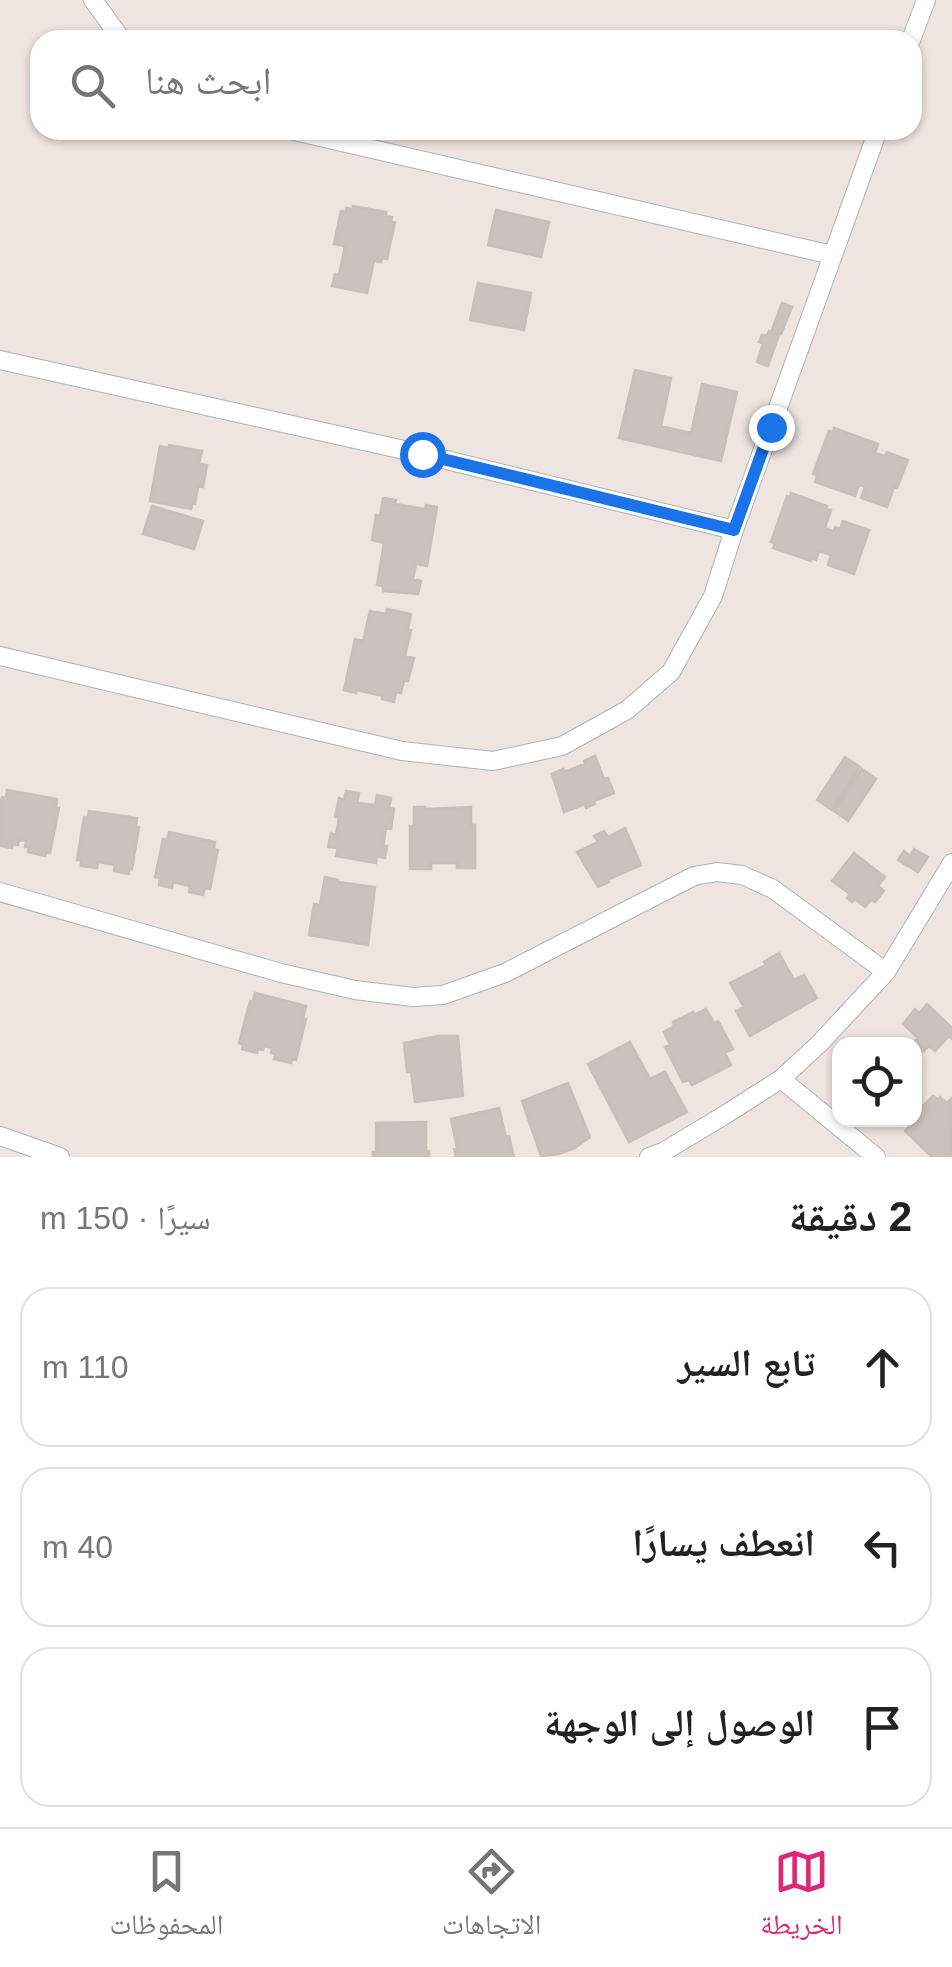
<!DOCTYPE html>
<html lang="ar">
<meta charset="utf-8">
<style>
body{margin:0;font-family:Arial,"Noto Naskh Arabic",sans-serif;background:#f6f6f6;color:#222;direction:rtl}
.controls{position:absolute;right:30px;bottom:30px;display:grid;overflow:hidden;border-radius:20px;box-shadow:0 2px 8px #0004}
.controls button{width:90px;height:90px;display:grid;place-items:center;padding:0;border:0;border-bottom:2px solid #e0e0e0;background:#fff;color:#222;font:50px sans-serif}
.stop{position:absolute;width:30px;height:30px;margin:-22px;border:8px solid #1a73e8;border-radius:50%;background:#fff}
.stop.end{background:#1a73e8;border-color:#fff;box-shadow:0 2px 10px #0008}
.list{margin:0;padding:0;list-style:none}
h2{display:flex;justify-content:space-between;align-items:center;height:130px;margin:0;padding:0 40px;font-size:42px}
h2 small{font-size:32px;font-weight:400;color:#767676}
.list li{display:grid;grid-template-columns:65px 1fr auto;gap:30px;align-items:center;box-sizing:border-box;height:160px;margin:0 20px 20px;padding:0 20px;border:2px solid #e0e0e0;border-radius:30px}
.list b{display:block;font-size:38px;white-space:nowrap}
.list em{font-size:32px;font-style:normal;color:#767676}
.icon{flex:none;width:55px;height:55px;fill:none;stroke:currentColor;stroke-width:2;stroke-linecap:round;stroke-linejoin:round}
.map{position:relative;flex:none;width:952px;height:1157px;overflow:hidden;direction:ltr}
.search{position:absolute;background:#fff;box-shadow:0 2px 8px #0004;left:30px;right:30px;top:30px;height:110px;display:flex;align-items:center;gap:25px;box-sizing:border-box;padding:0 35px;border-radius:30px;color:#767676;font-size:38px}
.sheet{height:670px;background:#fff}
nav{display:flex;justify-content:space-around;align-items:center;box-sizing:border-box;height:140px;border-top:2px solid #e0e0e0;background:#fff;font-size:28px;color:#767676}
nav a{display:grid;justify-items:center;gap:5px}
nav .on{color:#db2777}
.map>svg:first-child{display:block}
.building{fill:#cac2be;stroke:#c9bfb9;stroke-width:2.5}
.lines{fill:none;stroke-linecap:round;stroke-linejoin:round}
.minor-casing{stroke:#adb2b9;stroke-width:20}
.minor{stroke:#fff;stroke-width:18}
.route{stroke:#1a73e8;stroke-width:12}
</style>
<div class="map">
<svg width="952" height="1157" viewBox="0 0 952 1157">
<rect width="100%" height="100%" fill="#eee4e0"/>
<path class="building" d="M353,206L386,212V216L392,217L391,221L395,222L387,259L382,258L381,262L374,261L367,293L332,286L335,274L339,275L345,246L334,244L341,211L346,212V208L353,209Z
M496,210L549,222L541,257L488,245Z
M478,283L531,293L524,330L470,320Z
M782,303L792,307L781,334L772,330Z
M769,331L779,335L768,366L757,362L763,344L759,342L762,335L767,336Z
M635,370L671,378L661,426L691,433L702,384L737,392L721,461L619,438Z
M834,428L878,444L875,453L885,456L887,452L908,460L897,488L894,487L887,507L861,498L865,487L859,485L855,496L815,482L817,476L813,474L829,431L833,432Z
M169,445L202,451L199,464L207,465L203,487L198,486L195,504H192L191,509L150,501L160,446L169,448Z
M791,493L827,506L826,509L831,510L825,528L833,531L835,527L840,529L843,521L869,530L854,574L828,565L831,555L819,551L816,560L812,558L811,561L773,548L775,543L771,542L787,496L790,497Z
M383,498L396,500L395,504L425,509L426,505L437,507L427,566L416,564L413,579L421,581L418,594L383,591V586L377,585L384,543L372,540L376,515L380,516Z
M152,506L203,521L194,549L143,534Z
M387,609L411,614L408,629L411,630L405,656L414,658L408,681H404L401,693L396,692L394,702L382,699L383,696L356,690V693L344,690L355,639L363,641L370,611L386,614Z
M595,756L604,779L608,778L614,793L594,801L595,804L586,808L585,804L564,812L552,774L563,769L564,772L585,764L584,761Z
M845,757L860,767L832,810L817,800Z
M862,769L876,779L848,821L834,811Z
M7,790L57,799L56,808H59L50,853L46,852L45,856L28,852L29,847H25L26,841L19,840L18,845L13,844L12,848L0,846V805L2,797L6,798Z
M346,791L359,793L357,803L375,805L377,795L391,798L389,808L394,809L391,829L386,828L383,846H387L385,858L377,856L376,863L336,856L338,848L328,847L331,833L336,835L339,817H335L339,798L344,800Z
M414,807H425V809L471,807V825H475V868H457V863H431V869H410V826H414Z
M89,811L137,818L136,826L139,827L132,869H129V874L114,871L115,865L98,862L97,868L81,866V860H77L84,817L88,818Z
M625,828L641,865L607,880L609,882L598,887L577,852L598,842L594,836L604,831L608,837Z
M169,832L215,842L214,849L218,850L210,889L205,888L203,895L189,892L190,886L173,882L172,888L159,885L160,878L155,877L163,839L167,840Z
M914,849L928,857L918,872L898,860L904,851L910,856Z
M854,853L885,877L878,886L884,891L875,902L871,900L865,907L855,899L852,902L847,898L850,894L832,881Z
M325,877L338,880V882L375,887L368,945L309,935L314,904L320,905Z
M779,953L794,980L804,975L817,998L750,1036L736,1011L744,1007L730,983L766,965L764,962Z
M255,993L306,1006L303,1019H306L296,1060L292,1059L291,1063L274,1059L276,1054L271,1053L272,1048L264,1046L263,1050L258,1049L257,1053L242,1049L243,1045L239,1043L250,1001L253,1002Z
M927,1004L952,1028V1039L949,1036L935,1051L929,1046L921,1053L912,1044L918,1038L903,1024L915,1009L919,1013Z
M706,1009L714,1023L718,1021L733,1049L725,1053L731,1065L692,1085L689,1080L683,1082L665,1047L670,1045L664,1032L674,1026L673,1022L693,1012L694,1015Z
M438,1036H458L463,1096L415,1102L411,1072H407L404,1043Z
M630,1042L650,1079L665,1072L687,1112L629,1142L588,1064Z
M568,1083L590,1137L575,1148L559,1154L541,1156L522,1101Z
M933,1096L938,1100L940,1097L947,1103L952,1098L951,1157L947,1154L945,1157H932L905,1131L911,1124L909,1121L914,1120V1115Z
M499,1108L506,1137L509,1136L514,1157H456L454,1149L457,1148L451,1119Z
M426,1122V1151H429V1157H373V1152H376V1123Z"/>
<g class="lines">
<g class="minor-casing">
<path id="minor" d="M93,0L122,40
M911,40L926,0
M290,130L832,255
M0,360L422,454L734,530
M0,656L402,751L493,761L562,746L627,710L671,672L713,596L734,530L878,130
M0,892L281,973L355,990L413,997L443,995L505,973L694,876L717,872L742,875L773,889L886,972
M781,1079L876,1157
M0,1136L60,1157
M649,1157L663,1152L723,1116L781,1079L819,1044L886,972L952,863"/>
</g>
<use href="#minor" class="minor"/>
</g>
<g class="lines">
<path class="route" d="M422,454L734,530L771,427"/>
</g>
</svg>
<div class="controls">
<button><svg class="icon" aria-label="locate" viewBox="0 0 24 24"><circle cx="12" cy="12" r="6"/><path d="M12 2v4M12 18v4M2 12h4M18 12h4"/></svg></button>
</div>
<div class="stop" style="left:422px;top:454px"></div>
<div class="stop end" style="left:771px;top:427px"></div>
<div class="search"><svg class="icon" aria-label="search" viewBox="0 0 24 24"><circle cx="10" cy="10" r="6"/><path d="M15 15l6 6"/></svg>ابحث هنا</div>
</div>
<section class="sheet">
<h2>2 دقيقة<small>سيرًا · 150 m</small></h2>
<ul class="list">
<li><svg class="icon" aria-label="ahead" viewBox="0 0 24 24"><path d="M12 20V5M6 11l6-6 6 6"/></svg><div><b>تابع السير</b></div><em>110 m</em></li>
<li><svg class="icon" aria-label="left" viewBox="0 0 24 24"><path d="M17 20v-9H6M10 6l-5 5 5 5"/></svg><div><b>انعطف يسارًا</b></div><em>40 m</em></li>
<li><svg class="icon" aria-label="arrive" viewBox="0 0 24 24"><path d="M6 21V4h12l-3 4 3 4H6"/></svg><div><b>الوصول إلى الوجهة</b></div></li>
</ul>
</section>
<nav>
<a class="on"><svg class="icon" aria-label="map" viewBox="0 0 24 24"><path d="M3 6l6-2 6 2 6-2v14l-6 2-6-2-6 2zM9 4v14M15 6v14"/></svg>الخريطة</a>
<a><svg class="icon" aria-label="directions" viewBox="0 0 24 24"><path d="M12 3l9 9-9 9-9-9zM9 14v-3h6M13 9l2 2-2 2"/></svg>الاتجاهات</a>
<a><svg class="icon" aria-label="saved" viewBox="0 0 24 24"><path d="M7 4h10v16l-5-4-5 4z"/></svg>المحفوظات</a>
</nav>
